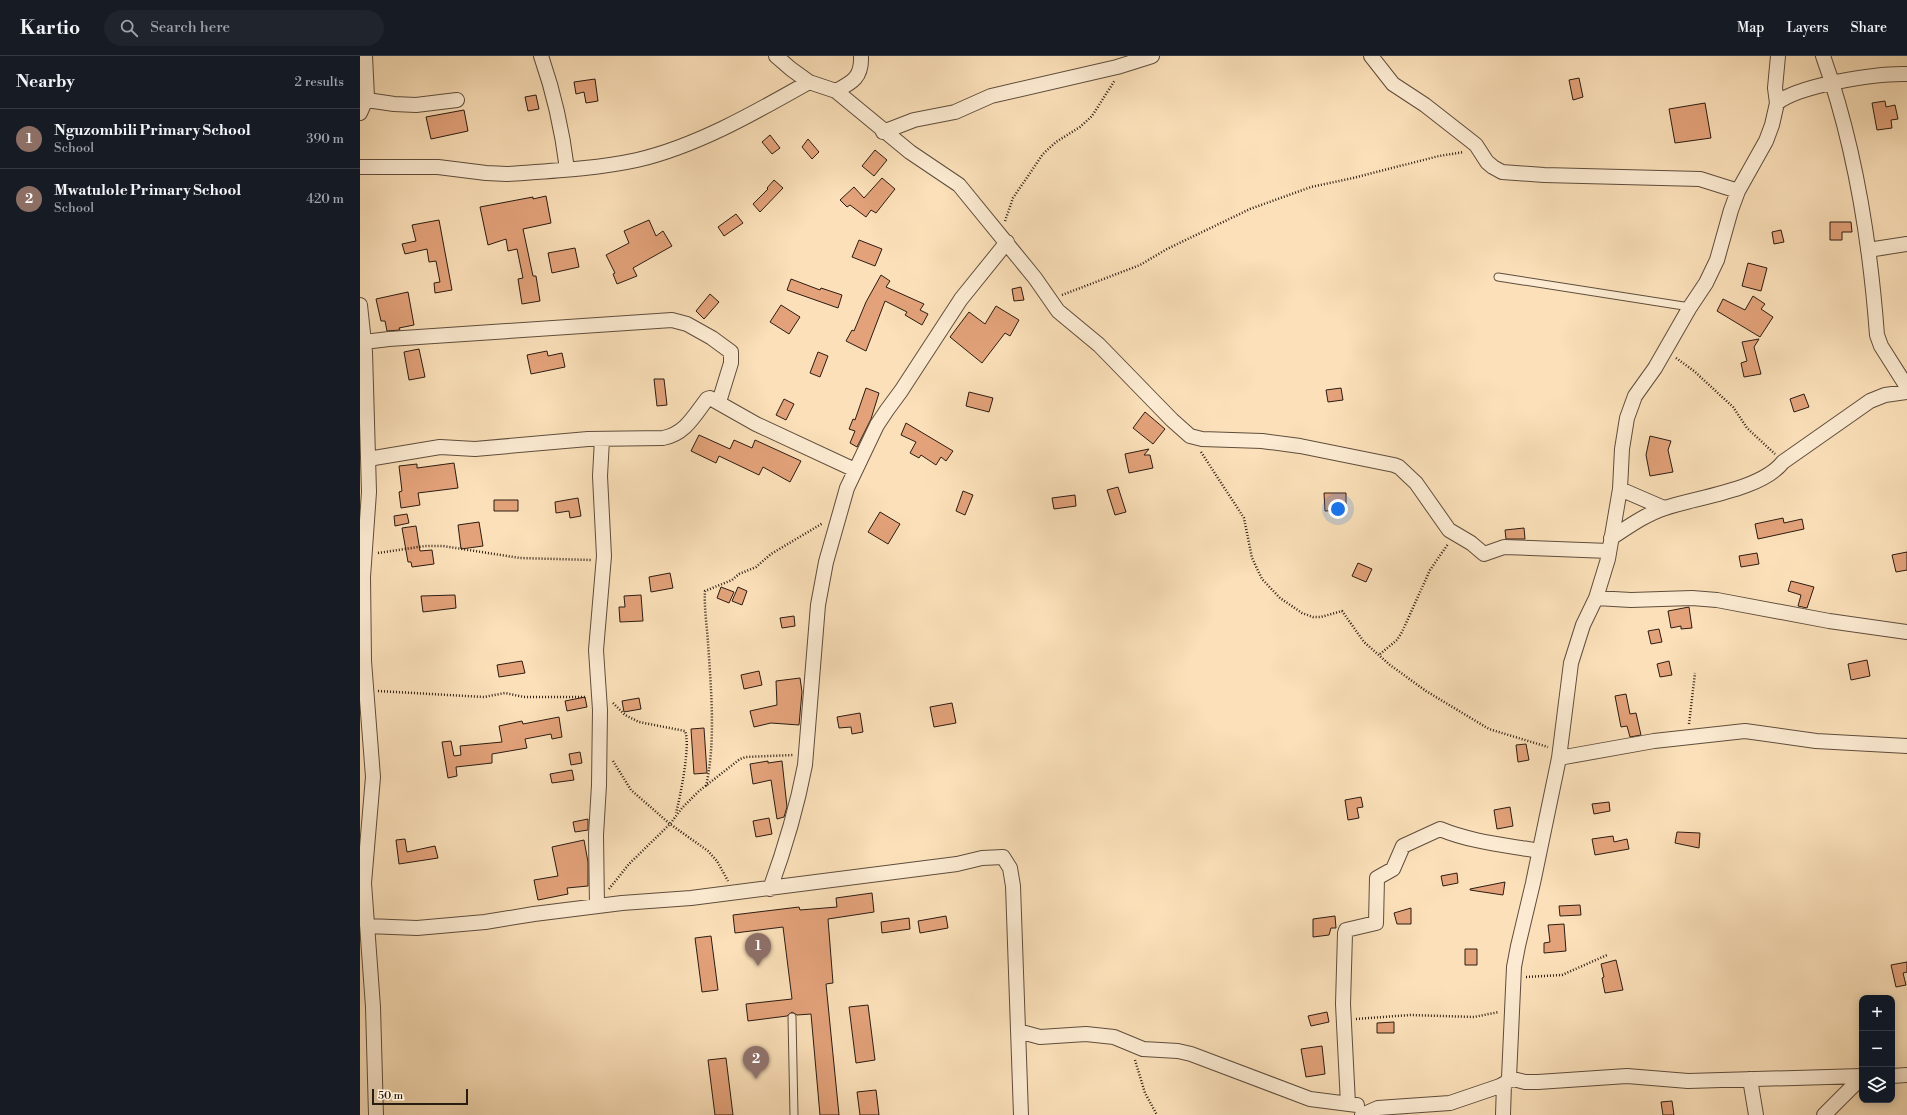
<!DOCTYPE html>
<meta charset="utf-8">
<style>
body{margin:0;font-family:"Libre Bodoni",serif;background:#20242c;color:#f1f3f6}
.controls{position:absolute;right:12px;bottom:12px;display:grid;overflow:hidden;border-radius:8px;box-shadow:0 2px 10px #0003}
.controls button{width:36px;height:36px;display:grid;place-items:center;padding:0;border:0;border-bottom:1px solid #363941;background:#171b24;color:#f1f3f6;font:20px sans-serif}
.scale{position:absolute;left:12px;bottom:10px;width:96px;box-sizing:border-box;padding-left:4px;border:2px solid #2b1c12;border-top:0;font-size:11px;line-height:14px;white-space:nowrap;color:#2b1c12;-webkit-text-stroke:3px #fcebd2;paint-order:stroke}
.you{position:absolute;left:978px;top:453px;width:14px;height:14px;margin:-10px;border:3px solid #fff;border-radius:50%;background:#1a73e8;box-shadow:0 0 0 6px #1a73e833}
.badge{display:grid;place-items:center;width:26px;height:26px;border-radius:50%;background:#ea580c;color:#fff;font-size:13px;font-weight:700}
.pin{position:absolute;translate:-50% -33px;filter:drop-shadow(0 1px 2px #0008)}
.pin::after{content:'';position:absolute;top:21px;width:14px;height:12px;background:inherit;clip-path:polygon(0 0,100% 0,50% 100%)}
.list{margin:0;padding:0;list-style:none}
h2{display:flex;justify-content:space-between;align-items:center;height:52px;margin:0;padding:0 16px;font-size:17px}
h2 small{font-size:13px;font-weight:400;color:#9ea1a6}
.list li{display:grid;grid-template-columns:26px 1fr auto;gap:12px;align-items:center;box-sizing:border-box;height:60px;padding:0 16px;border-top:1px solid #363941}
.list b{display:block;font-size:15px;white-space:nowrap}
.list p{margin:0;font-size:13px;white-space:nowrap;color:#9ea1a6}
.list em{font-size:13px;font-style:normal;color:#9ea1a6}
.icon{flex:none;width:22px;height:22px;fill:none;stroke:currentColor;stroke-width:2;stroke-linecap:round;stroke-linejoin:round}
.map{position:relative;flex:none;width:1547px;height:1059px;overflow:hidden}
header{display:flex;align-items:center;gap:24px;box-sizing:border-box;height:56px;padding:0 20px;background:#171b24;border-bottom:1px solid #363941}
header strong{font-size:19px}
nav{display:flex;gap:22px;margin-inline-start:auto;font-size:14px}
.search{width:280px;height:36px;background:#20242c;display:flex;align-items:center;gap:10px;box-sizing:border-box;padding:0 14px;border-radius:22px;color:#9ea1a6;font-size:15px}
main{display:flex}
aside{flex:1;background:#171b24}
.map>svg:first-child{display:block}
.building{fill:#e3a27a;stroke:#2b1c12}
.lines{fill:none;stroke-linecap:round;stroke-linejoin:round}
.service-casing{stroke:#5f4d3c;stroke-width:9}
.minor-casing{stroke:#5f4d3c;stroke-width:16}
.path{stroke:#2b1c12;stroke-width:2.5;stroke-dasharray:1 2;stroke-linecap:butt}
.service{stroke:#fcebd2;stroke-width:7}
.minor{stroke:#fcebd2;stroke-width:14}
</style>
<header>
<strong>Kartio</strong>
<div class="search"><svg class="icon" aria-label="search" viewBox="0 0 24 24"><circle cx="10" cy="10" r="6"/><path d="M15 15l6 6"/></svg>Search here</div>
<nav><a>Map</a><a>Layers</a><a>Share</a></nav>
</header>
<main>
<aside>
<h2>Nearby<small>2 results</small></h2>
<ul class="list">
<li><span class="badge" style="background:#8d6e63">1</span><div><b>Nguzombili Primary School</b><p>School</p></div><em>390 m</em></li>
<li><span class="badge" style="background:#8d6e63">2</span><div><b>Mwatulole Primary School</b><p>School</p></div><em>420 m</em></li>
</ul>
</aside>
<div class="map">
<svg width="1547" height="1059" viewBox="0 0 1547 1059">
<rect width="100%" height="100%" fill="#fbe0b9"/>
<filter id="stains"><feTurbulence type="fractalNoise" baseFrequency=".005" numOctaves="4"/><feColorMatrix values="0 0 0 0 .2 0 0 0 0 .09 0 0 0 0 .02 0 0 0 .5 -.17"/></filter>
<radialGradient id="worn" r=".72"><stop offset=".6" stop-color="#630" stop-opacity="0"/><stop offset="1" stop-color="#630" stop-opacity=".3"/></radialGradient>
<path class="building" d="M1219,22L1223,41L1213,44L1209,24Z
M235,23L238,45L226,47L224,36L216,38L214,26Z
M176,39L179,53L168,55L165,41Z
M1525,45L1526,51L1535,49L1538,63L1531,64L1532,72L1517,74L1512,47Z
M1345,47L1351,82L1315,87L1309,53Z
M104,54L108,75L71,83L66,61Z
M410,79L420,92L412,98L402,86Z
M448,83L459,96L452,103L442,91Z
M515,94L527,104L514,120L502,110Z
M522,122L535,133L516,157L511,154L506,161L490,149L487,151L480,144L494,131L504,142Z
M414,124L423,132L400,156L393,148L408,133L407,132Z
M186,140L191,167L163,173L173,220H176L180,245L162,248L158,223L163,222L157,193L148,195L146,183L128,189L120,151L173,141V143Z
M376,158L383,167L364,180L358,171Z
M79,164L92,234L75,237L74,227L80,226L76,205L69,206L67,193L45,198L42,188L56,185L52,169Z
M289,164L296,180L303,175L312,190L273,212L277,220L257,228L253,218L255,217L246,199L269,187L264,175Z
M1470,166H1491L1492,176H1482V184H1470Z
M1421,174L1424,186L1414,188L1412,176Z
M499,184L522,193L515,210L492,201Z
M215,192L219,211L192,217L188,197Z
M1388,207L1407,212L1401,235L1382,230Z
M521,219L530,225L526,231L564,248L560,254L568,258L562,269L545,259L547,256L525,245L506,295L486,285L492,274L494,275L506,246Z
M431,223L460,234L461,232L482,239L478,252L427,234Z
M661,231L664,244L654,245L652,233Z
M48,236L54,269L39,272L40,274L27,275L25,265H21L16,243Z
M350,238L359,246L344,263L336,255Z
M1393,240L1405,248L1401,253L1413,261L1400,281L1357,255L1363,243L1385,254Z
M421,249L440,261L429,278L410,266Z
M636,250L659,264L650,280L645,277L622,307L590,281L609,256L625,268Z
M1399,283L1394,291L1401,318L1384,321L1381,307L1387,305L1382,286Z
M59,293L65,321L49,324L44,296Z
M187,295L188,300L202,297L205,311L171,318L167,299Z
M458,296L468,300L460,321L450,317Z
M294,323H304L307,349L297,350Z
M506,332L519,337L511,363L497,391L490,387L495,375L489,373L493,363L495,364Z
M981,332L983,344L968,346L966,334Z
M609,336L633,342L629,356L606,350Z
M1444,338L1449,351L1434,356L1430,343Z
M424,343L434,348L426,364L416,359Z
M785,356L805,373L793,388L773,372Z
M546,367L593,395L586,405L581,401L576,409L561,399L559,402L550,397L556,386L541,379Z
M339,379L370,393L374,384L392,392L395,384L441,405L430,426L403,411L399,419L359,400L356,407L331,395Z
M1290,380L1311,385L1308,394L1313,416L1290,420L1286,399Z
M789,393L784,399H790L793,412L769,417L765,398Z
M94,407L98,432L58,437L60,449L41,452L39,436L42,435L39,410L57,408V412Z
M758,431L766,456L755,459L747,434Z
M603,435L613,439L605,459L596,455Z
M964,437H986V454L965,455Z
M715,439L716,450L694,453L692,442Z
M218,442L221,460L210,462L209,455L196,457L195,446Z
M134,444H158V455H134Z
M520,456L540,468L528,488L508,476Z
M47,458L49,467L35,470L34,460Z
M1423,462L1424,467L1442,463L1444,473L1398,483L1395,468Z
M119,466L123,490L101,493L98,469Z
M56,470L60,495L72,494L74,508L52,511L51,506H48L42,472Z
M1164,472L1165,483H1146L1145,474Z
M1547,496V514L1536,516L1532,499Z
M1397,497L1399,508L1381,511L1379,500Z
M998,507L1012,513L1006,526L992,520Z
M310,517L313,532L291,536L289,521Z
M1431,525L1454,531L1447,552L1438,550L1441,539L1428,535Z
M361,531L374,536L369,547L357,542Z
M378,531L387,535L382,549L372,545Z
M95,539L96,552L63,556L61,540Z
M281,539L283,565L260,566L259,551H265L264,540Z
M1329,551L1332,572L1321,573V570L1311,572L1308,555Z
M434,560L435,570L422,572L420,562Z
M1299,573L1302,586L1291,588L1288,575Z
M1507,604L1510,620L1491,624L1488,608Z
M162,605L165,617L139,621L137,609Z
M1309,605L1312,619L1300,621L1297,608Z
M399,615L402,629L384,633L381,619Z
M440,622L442,636L439,669L411,667L394,671L390,655L417,649L416,625Z
M1266,638L1270,658L1276,657L1281,679L1270,681L1267,670L1261,671L1255,640Z
M225,641L227,651L207,655L205,645Z
M279,642L281,653L264,656L262,645Z
M592,647L596,667L574,671L570,651Z
M500,657L503,676L492,678L491,671L479,672L477,661Z
M199,661L202,681L192,683L191,678L165,683L167,692L132,698V707L96,711L97,720L88,722L82,686L91,685L94,700L101,699L100,690L142,686L139,670L162,665L163,668Z
M344,672L347,717L334,718L331,673Z
M1166,688L1169,704L1158,706L1156,689Z
M220,696L222,707L211,709L209,698Z
M408,705V707L422,705L427,751L424,761L417,763L411,724L393,728L390,708Z
M212,714L214,724L192,727L190,718Z
M1001,741L1003,751L997,752L999,762L988,764L985,744Z
M1249,746L1250,755L1234,758L1232,748Z
M1150,751L1153,770L1137,773L1134,754Z
M409,762L412,778L396,781L393,765Z
M228,763V774L215,776L213,766Z
M1317,776L1340,777L1339,792L1315,787Z
M1253,780L1254,786L1267,783L1269,793L1235,799L1232,783Z
M45,783L47,796L75,790L78,802L39,808L36,784Z
M224,784L228,806V830L207,832L208,838L178,844L174,824L198,820L192,791Z
M1097,817L1098,827L1083,830L1081,820Z
M1145,826L1143,839L1110,834V833Z
M512,837L514,856L468,863L473,927L466,928L479,1059H460L451,958L437,959L432,956L427,960L388,965L386,948L432,943L423,871L375,877L373,859L439,851L440,854L477,851L476,842Z
M1220,849L1221,859L1200,860L1199,850Z
M1051,852V868H1037L1034,857Z
M586,860L588,872L560,877L558,865Z
M975,860L976,872H971L969,879L953,881V863Z
M549,862L550,873L522,877L521,866Z
M1204,868L1206,895L1184,897V887L1190,886L1188,869Z
M351,880L358,934L342,936L335,882Z
M1105,893H1117V909H1105Z
M1256,904L1263,934L1245,937L1242,922L1244,921L1241,908Z
M1547,906V916L1543,917L1546,929L1536,931L1531,909Z
M508,949L515,1004L496,1007L489,951Z
M967,956L969,966L951,970L948,960Z
M1034,966V977H1017V967Z
M962,990L965,1018L946,1021L941,993Z
M366,1002L373,1059H355L348,1004Z
M516,1034L519,1059H500L497,1036Z
M1312,1045L1314,1059H1303L1301,1046Z"/>
<g class="lines">
<g class="service-casing">
<path id="service" d="M1138,221L1330,251
M432,961L434,1059"/>
</g>
<g class="minor-casing">
<path id="minor" d="M181,0C194,37 202,73 207,113
M416,0L431,13L449,26L476,35L550,96L599,129L675,222L698,255L739,289L812,364L830,380L842,383L902,385L940,390L1034,409L1039,411L1056,427L1089,474L1111,487L1124,498L1144,491L1249,495
M1011,0L1033,28L1065,49L1111,85L1116,89L1127,106L1133,111L1142,116L1184,119L1340,123L1378,135
M1463,0C1495,89 1510,185 1517,279L1521,290L1547,331
M476,35C493,26 502,21 501,0
M7,44L34,48L56,49L97,44
M1417,47C1439,29 1518,17 1547,18
M0,57L7,41L5,0
M523,76L554,64L595,56L631,40L757,11L792,0
M0,111H78L126,117L147,118C189,115 236,113 277,104C337,90 396,56 449,26
M1508,194L1547,188
M0,249L5,296L9,436L3,521L4,605L13,721L4,827L13,951L16,1059
M4,286L29,283L312,264L327,268L352,282L371,296V307L359,346
M8,403L80,391L115,393L228,383L303,382C325,378 334,360 347,343L350,342L396,368L495,414
M1260,433L1304,452
M1251,482C1268,471 1286,458 1305,452C1338,441 1401,434 1423,406L1510,345L1525,339L1547,336
M1236,542L1271,544L1332,542L1357,544L1469,565L1547,576
M1199,702L1294,685L1385,675L1456,685L1547,690
M410,833C425,792 437,751 445,709L458,549L466,506L487,432L517,369L527,354L541,335L601,243L647,186
M237,850L236,779L239,729L240,654L236,594L244,500L240,420L242,383
M7,870L57,872L125,866L174,858L262,847L331,842L597,808L622,802L643,801L650,812L653,830L661,1059
M658,975L680,981L726,978L754,981L783,993L818,995L831,998L950,1043L997,1049
M1532,1020L1547,1019
M1149,1022L1165,1026H1178L1267,1020L1328,1025L1502,1020
M1390,1023L1396,1059
M988,1048L983,948L985,877L986,874L1016,867L1017,822L1033,813L1043,790L1080,773C1111,786 1146,789 1179,795
M1002,1059L1018,1052L1090,1047L1140,1030L1147,1026L1149,1022L1154,911L1158,890L1173,827L1199,702L1211,607L1223,569L1236,542L1248,503L1260,433L1262,393L1267,362L1275,340L1295,312L1330,251L1346,227L1357,204L1371,154L1378,135L1406,85L1412,69L1417,47L1415,32L1418,0
M1143,1059L1144,1028
M1464,1059L1502,1021"/>
</g>
<path class="path" d="M645,165L653,142L683,98L696,86L720,71L732,60L755,24
M702,239L780,209L807,193L890,153L951,131L993,122L1079,100L1104,96
M1316,302L1334,315L1373,351L1387,372L1415,398
M841,396L884,462L892,502L902,523L920,542L942,557L953,561H961L982,555L1004,586L1030,609L1066,635L1129,673L1188,691
M18,497L65,490H83L160,502L231,504
M1020,598L1037,584L1042,576L1070,514L1088,488
M18,635L124,641L145,637L164,641H226
M253,647L265,659L279,666L325,675C331,688 320,742 316,757
M1329,668L1335,617
M253,705L271,734L310,768L348,795L357,805L368,825
M346,730C356,687 351,631 348,587C347,570 344,552 345,535L372,524L379,518L396,511L411,498L463,467
M249,833L269,808L310,768L322,752L339,735L380,703L386,701L433,699
M1166,921L1202,919L1247,899
M996,963L1050,959L1114,961L1139,956
M775,1004L785,1037L797,1059"/>
<use href="#service" class="service"/>
<use href="#minor" class="minor"/>
</g>
<rect width="100%" height="100%" filter="url(#stains)"/>
<rect width="100%" height="100%" fill="url(#worn)"/>
</svg>
<div class="controls">
<button>+</button>
<button>−</button>
<button><svg class="icon" aria-label="layers" viewBox="0 0 24 24"><path d="M12 4l9 5-9 5-9-5zM3 14l9 5 9-5"/></svg></button>
</div>
<div class="scale">50 m</div>
<div class="you"></div>
<div class="pin badge" style="left:398px;top:910px;background:#8d6e63">1</div>
<div class="pin badge" style="left:396px;top:1023px;background:#8d6e63">2</div>
</div>
</main>
